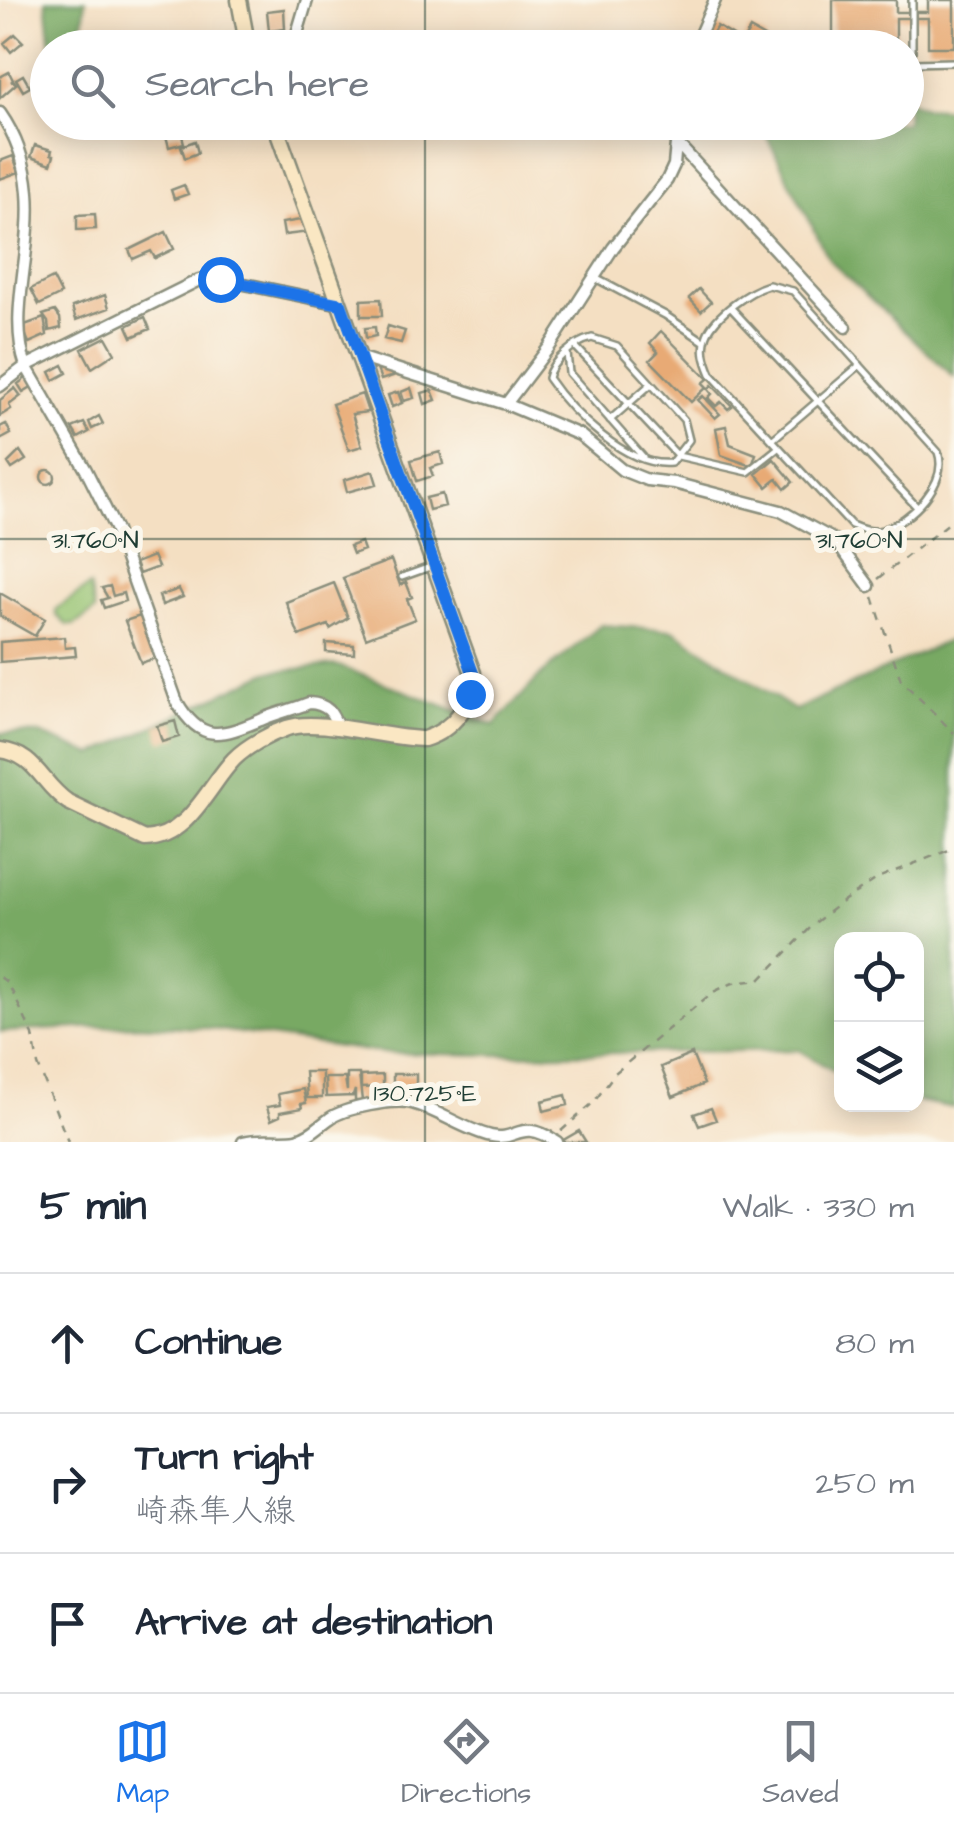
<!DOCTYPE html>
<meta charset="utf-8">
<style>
body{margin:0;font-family:"Architects Daughter","Klee One",sans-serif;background:#f2f2f3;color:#1f2937}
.controls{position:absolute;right:30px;bottom:30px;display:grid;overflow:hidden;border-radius:20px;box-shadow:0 5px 25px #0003}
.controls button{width:90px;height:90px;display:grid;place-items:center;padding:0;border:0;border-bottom:2px solid #e0e1e3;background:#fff;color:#1f2937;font:50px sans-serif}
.stop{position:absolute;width:30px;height:30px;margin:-22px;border:8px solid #1a73e8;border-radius:50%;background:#fff}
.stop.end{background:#1a73e8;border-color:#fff;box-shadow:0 2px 10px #0008}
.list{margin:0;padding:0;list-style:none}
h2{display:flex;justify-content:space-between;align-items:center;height:130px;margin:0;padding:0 40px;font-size:42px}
h2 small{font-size:32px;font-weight:400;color:#747a83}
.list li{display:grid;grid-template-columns:65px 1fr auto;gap:30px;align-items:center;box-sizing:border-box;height:140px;padding:0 40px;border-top:2px solid #e0e1e3}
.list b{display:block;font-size:38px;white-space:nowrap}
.list p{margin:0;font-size:32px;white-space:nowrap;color:#747a83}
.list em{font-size:32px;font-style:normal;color:#747a83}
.icon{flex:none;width:55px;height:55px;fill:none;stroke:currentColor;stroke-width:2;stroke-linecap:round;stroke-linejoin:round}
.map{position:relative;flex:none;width:954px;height:1142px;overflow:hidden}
.search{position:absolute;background:#fff;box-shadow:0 5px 25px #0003;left:30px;right:30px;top:30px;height:110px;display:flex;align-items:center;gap:25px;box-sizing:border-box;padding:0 35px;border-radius:55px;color:#747a83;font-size:38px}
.sheet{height:550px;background:#fff}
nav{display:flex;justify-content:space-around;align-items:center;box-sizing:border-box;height:140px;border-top:2px solid #e0e1e3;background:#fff;font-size:28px;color:#747a83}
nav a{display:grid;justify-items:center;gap:5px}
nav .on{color:#1a73e8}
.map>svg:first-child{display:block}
.green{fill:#96c371;stroke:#5a8052;stroke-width:2.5}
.forest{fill:#78a963;stroke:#4c734c;stroke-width:2.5}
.building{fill:#e8aa74}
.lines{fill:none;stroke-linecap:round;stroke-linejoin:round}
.service-casing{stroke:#8a8e7b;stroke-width:10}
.minor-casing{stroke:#8a8e7b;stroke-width:15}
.secondary-casing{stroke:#8a8e7b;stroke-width:19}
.path{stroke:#8a8e7b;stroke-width:2.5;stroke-dasharray:8 8;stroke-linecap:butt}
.service{stroke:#fff;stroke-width:5}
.minor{stroke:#fff;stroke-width:10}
.secondary{stroke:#fae7c3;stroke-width:14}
.route{stroke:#1a73e8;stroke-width:12}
.ticks{fill:none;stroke:#1f3d34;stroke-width:2.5;stroke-opacity:0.45}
.ticks-label{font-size:25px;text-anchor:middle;fill:#1f3d34;stroke:#fbf7ec;stroke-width:10;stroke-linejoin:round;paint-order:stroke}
</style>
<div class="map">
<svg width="954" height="1142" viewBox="0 0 954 1142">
<rect width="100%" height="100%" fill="#fbf7ec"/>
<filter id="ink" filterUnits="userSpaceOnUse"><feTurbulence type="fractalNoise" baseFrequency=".01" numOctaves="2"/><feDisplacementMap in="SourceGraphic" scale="20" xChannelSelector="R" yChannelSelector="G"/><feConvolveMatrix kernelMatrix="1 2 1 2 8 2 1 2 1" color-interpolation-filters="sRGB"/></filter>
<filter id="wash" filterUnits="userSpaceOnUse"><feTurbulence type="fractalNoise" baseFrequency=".0048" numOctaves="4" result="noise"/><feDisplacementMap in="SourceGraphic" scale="40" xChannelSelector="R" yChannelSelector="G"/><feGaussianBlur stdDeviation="2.25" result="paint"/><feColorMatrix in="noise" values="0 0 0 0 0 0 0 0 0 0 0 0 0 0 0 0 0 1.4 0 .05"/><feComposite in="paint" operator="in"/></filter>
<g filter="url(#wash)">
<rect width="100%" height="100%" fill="#f4dfc2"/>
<path class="green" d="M90,586L95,611L74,625H67L56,615V609Z"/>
<path class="forest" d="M46,0H86L81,37L84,47H51Z
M907,100L924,107L954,109V377L830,261L761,125L906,122Z
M601,625L673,630L795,710L954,638V1108L917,1101L916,939H842L841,1075L798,1050L498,1055L383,1053L206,1028L135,1025L0,1032V733L40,734L93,755L268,672L336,665L494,725L541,675Z"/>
<g id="blocks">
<path class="building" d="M833,0H896V12H928V0H954V47H928V18H896V46H833Z
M284,9L285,29L269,31L267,11Z
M717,26L735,37L729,48L709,40Z
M750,29L766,38L760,48L745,45L743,41Z
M15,34L23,42L11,52L4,43Z
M9,72L13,80L11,82L14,81L16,84L0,98V77Z
M23,75L30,87L23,91L16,79Z
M689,122H706V134L687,131Z
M181,132L184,143L169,147L166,136Z
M195,141L198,153L185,158L181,146Z
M35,145L52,150L51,154L54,155L51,164L31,157Z
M13,156L19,172L0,179V161Z
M184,185L188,194L174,199L171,190Z
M95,214L96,229L77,230V215Z
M307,219L310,232L284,235L282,223Z
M166,232L174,249L155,258L151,251L133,259L129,250Z
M53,278L61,294L39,305L31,289Z
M699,289L711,302L701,311L689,298Z
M105,295L109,308L76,320L72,307Z
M381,299L382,316H361V300Z
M55,311L60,318L61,328L49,331L48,322L43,315Z
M145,317L150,329L132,337L127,326Z
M44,318L47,335L29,343L22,326Z
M388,326L405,331L401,343L384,339Z
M375,327L376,336L366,338L365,328Z
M661,331L708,379L703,383L707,387L691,402L650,360L658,352L650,343Z
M106,337L115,353L92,368L82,349Z
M375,364L391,369L393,376L381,380Z
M63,365L67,373L54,380L50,372Z
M27,377L33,386L23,392L18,384Z
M712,385L732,406L728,409L721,402L716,406L708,398L712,394L708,389Z
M15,388L21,396L9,405L11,409L0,416V400Z
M411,388L414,398L404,401L401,392Z
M432,390L436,400L425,404L422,393Z
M398,392L402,403L392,407L388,395Z
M362,394L368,412L352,414L362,446L349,450L332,404Z
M703,396L720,414L715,418L698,400Z
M99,416L103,424L92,429L89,422Z
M84,423L89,432L78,438L72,428Z
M6,424L11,434L0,440V427Z
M726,426L730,444L756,454L752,466L721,455L716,428Z
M20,451L26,460L12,469L8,463Z
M440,452L443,464L430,468L433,476L417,481L411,460Z
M774,459L793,482L785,489L777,479L767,487L756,474Z
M41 477a7 7 0 1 1 14 0a7 7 0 1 1-14 0Z
M373,471L377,484L347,492L344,480Z
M442,494L445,506L429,510L426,498Z
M361,542L364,550L353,554L350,546Z
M153,556L158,567L139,574L135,563Z
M391,560L400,585L406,582L412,597L407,599L415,619L366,638L343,578Z
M334,583L348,618L330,629L328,625L299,636L286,602Z
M110,586L113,596L123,593L125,601L104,608L101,600L108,598L102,588Z
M179,589L183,597L162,605L159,596Z
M0,593L45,619L35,636L0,616Z
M140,616L156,658L141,663L125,621Z
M64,637L65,648L75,647L76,656L0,662V642Z
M326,643L354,645V654L326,652Z
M175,721L179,737L162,742L157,726Z
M692,1054L704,1084L673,1097L661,1067Z
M305,1072H322V1098H307Z
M347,1074H359L362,1101H355V1090L353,1096L326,1097L325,1078H345L347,1091Z
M393,1074H416V1086H393Z
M383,1075V1087L361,1088V1076Z
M303,1089L306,1103L301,1104L302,1108L280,1112V1116L271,1120L267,1107L280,1105L278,1094Z
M566,1095L568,1105L544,1111L542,1101Z
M711,1108L716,1120L699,1126L694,1114Z
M579,1131L586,1142H560Z"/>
</g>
</g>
<g filter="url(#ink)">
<use href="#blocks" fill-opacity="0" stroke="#8a8e7b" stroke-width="2.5"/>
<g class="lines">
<g class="service-casing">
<path id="service" d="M912,0V63L954,62
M597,279L665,315L705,342
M769,285L793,291L938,452C949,483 911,521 882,530C871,533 861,529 851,525L711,374C706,362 701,349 707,335C715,315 749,291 769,285Z
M732,309L916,506
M592,338L617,346L684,420L689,440L671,463C627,468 571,412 548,378C551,361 575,342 592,338Z
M575,346L678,456L748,472L778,448
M567,353L569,373L643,457
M610,420L651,384
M772,440L860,365
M402,577L430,567"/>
</g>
<g class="minor-casing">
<path id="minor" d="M286,48L296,37L307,0
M694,48L715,0
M0,113C62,202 0,292 26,366L86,470L115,528L177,702C202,746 224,735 263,719C278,713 294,709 309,703C327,704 333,712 338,729
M677,143L846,327
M358,357L506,404L580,435L622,470L647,480L674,483L781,511L836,541L869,586
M0,386L26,366L199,280L220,279L341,304
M506,404L550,346L613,248L667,180L674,165L678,122
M243,1142C260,1137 280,1142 297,1139C311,1135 318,1127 329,1119C343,1108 396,1098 412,1103C440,1111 462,1129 491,1136C518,1142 519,1117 557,1142"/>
</g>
<g class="secondary-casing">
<path id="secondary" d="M239,0L248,48
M0,750C36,754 41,784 68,802L145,839C189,837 208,786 234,759C247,746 269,734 287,728C318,717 387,739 424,739C453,730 473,704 473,673L274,122"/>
</g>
<path class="path" d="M878,579L954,519
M873,597L901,680L954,733
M0,977L8,983L33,1035L38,1065L68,1142
M561,1131L594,1102L615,1073L713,992L733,983L760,980L816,922L843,901L880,877L954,848"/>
<use href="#service" class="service"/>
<use href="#minor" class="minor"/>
<use href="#secondary" class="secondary"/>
</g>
</g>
<g class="lines" filter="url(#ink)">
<path class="route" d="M220,279L341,304L473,673L470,694"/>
</g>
<path class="ticks" d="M425,0V48M425,122V1142M0,539H954"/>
<g class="ticks-label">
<text x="95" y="548">31.760°N</text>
<text x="859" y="548">31.760°N</text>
<text x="425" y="1101">130.725°E</text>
</g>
</svg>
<div class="controls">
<button><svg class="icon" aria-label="locate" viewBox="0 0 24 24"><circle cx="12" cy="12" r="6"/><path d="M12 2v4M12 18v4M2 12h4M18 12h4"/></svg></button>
<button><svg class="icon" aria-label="layers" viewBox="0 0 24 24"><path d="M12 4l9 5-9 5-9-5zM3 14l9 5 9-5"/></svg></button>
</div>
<div class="stop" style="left:220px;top:279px"></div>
<div class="stop end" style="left:470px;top:694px"></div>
<div class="search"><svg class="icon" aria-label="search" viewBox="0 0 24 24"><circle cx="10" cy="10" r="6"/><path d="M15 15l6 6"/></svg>Search here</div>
</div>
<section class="sheet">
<h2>5 min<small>Walk · 330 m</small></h2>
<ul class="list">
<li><svg class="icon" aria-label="ahead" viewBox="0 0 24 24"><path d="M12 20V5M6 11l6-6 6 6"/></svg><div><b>Continue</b></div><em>80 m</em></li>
<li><svg class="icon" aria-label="right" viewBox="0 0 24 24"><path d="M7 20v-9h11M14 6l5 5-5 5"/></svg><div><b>Turn right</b><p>崎森隼人線</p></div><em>250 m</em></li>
<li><svg class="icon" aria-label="arrive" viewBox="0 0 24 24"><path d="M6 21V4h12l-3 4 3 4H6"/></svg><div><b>Arrive at destination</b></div></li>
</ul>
</section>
<nav>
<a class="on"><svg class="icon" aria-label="map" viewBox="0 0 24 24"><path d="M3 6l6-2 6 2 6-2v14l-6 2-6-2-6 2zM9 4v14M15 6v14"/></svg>Map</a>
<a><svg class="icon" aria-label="directions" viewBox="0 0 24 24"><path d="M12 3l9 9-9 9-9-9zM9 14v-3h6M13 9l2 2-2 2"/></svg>Directions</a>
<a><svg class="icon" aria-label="saved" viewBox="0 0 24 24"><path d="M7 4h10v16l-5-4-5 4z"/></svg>Saved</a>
</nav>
